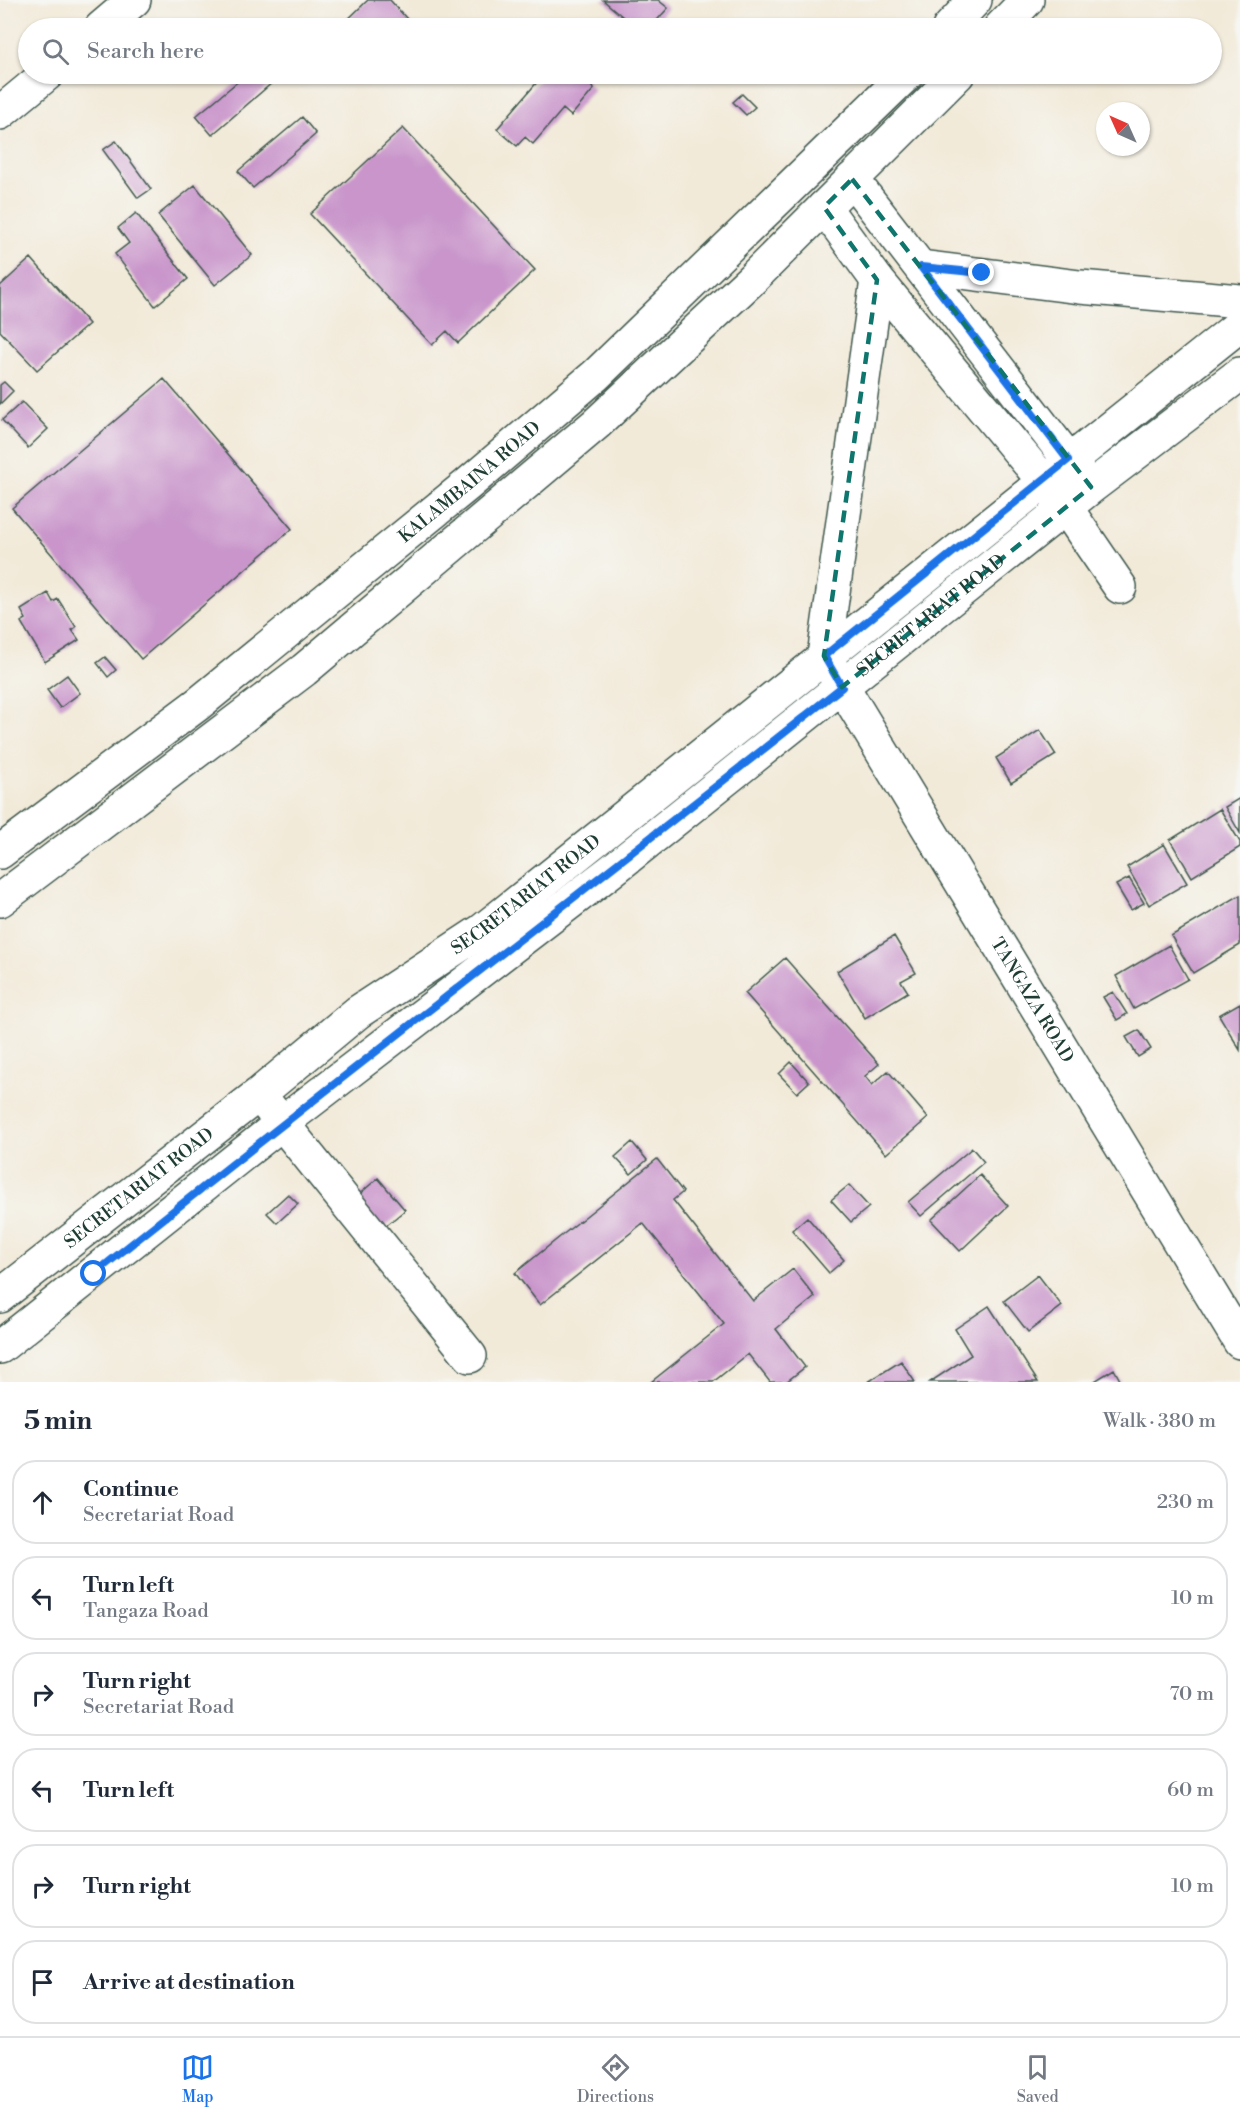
<!DOCTYPE html>
<meta charset="utf-8">
<style>
body{margin:0;font-family:"Libre Bodoni",serif;background:#f2f2f3;color:#1f2937}
.compass{position:absolute;left:1096px;top:102px;width:54px;height:54px;border-radius:50%;background:#fff;box-shadow:0 2px 4px #0004;rotate:315deg}
.stop{position:absolute;width:18px;height:18px;margin:-14px;border:4px solid #1a73e8;border-radius:50%;background:#fff}
.stop.end{background:#1a73e8;border-color:#fff;box-shadow:0 2px 6px #0008}
.list{margin:0;padding:0;list-style:none}
h2{display:flex;justify-content:space-between;align-items:center;height:78px;margin:0;padding:0 24px;font-size:26px}
h2 small{font-size:20px;font-weight:400;color:#747a83}
.list li{display:grid;grid-template-columns:39px 1fr auto;gap:18px;align-items:center;box-sizing:border-box;height:84px;margin:0 12px 12px;padding:0 12px;border:2px solid #e0e1e3;border-radius:24px}
.list b{display:block;font-size:22px;white-space:nowrap}
.list p{margin:0;font-size:20px;white-space:nowrap;color:#747a83}
.list em{font-size:20px;font-style:normal;color:#747a83}
.icon{flex:none;width:33px;height:33px;fill:none;stroke:currentColor;stroke-width:2;stroke-linecap:round;stroke-linejoin:round}
.map{position:relative;flex:none;width:1240px;height:1382px;overflow:hidden}
.search{position:absolute;background:#fff;box-shadow:0 2px 4px #0004;left:18px;right:18px;top:18px;height:66px;display:flex;align-items:center;gap:15px;box-sizing:border-box;padding:0 21px;border-radius:33px;color:#747a83;font-size:22px}
.sheet{height:654px;background:#fff}
nav{display:flex;justify-content:space-around;align-items:center;box-sizing:border-box;height:84px;border-top:2px solid #e0e1e3;background:#fff;font-size:16px;color:#747a83}
nav a{display:grid;justify-items:center;gap:3px}
nav .on{color:#1a73e8}
.map>svg:first-child{display:block}
.building{fill:#c995cb}
.lines{fill:none;stroke-linecap:round;stroke-linejoin:round}
.minor-casing{stroke:#3f574d;stroke-width:36}
.major-casing{stroke:#3f574d;stroke-width:36}
.minor{stroke:#fff;stroke-width:33}
.major{stroke:#fff;stroke-width:33}
.route{stroke:#1a73e8;stroke-width:8}
.marked{fill:none;stroke:#0f766e;stroke-width:4.5;stroke-dasharray:12 8;stroke-linejoin:round}
.labels{text-anchor:middle;dominant-baseline:central;stroke-width:4.5;stroke-linejoin:round;paint-order:stroke}
.street-label{font-size:18px;fill:#1f3d34;stroke:#f6f6f2}
</style>
<div class="map">
<svg width="1240" height="1382" viewBox="0 0 1240 1382">
<rect width="100%" height="100%" fill="#f6f6f2"/>
<filter id="ink" filterUnits="userSpaceOnUse"><feTurbulence type="fractalNoise" baseFrequency=".0167" numOctaves="2"/><feDisplacementMap in="SourceGraphic" scale="12" xChannelSelector="R" yChannelSelector="G"/><feConvolveMatrix kernelMatrix="1 2 1 2 8 2 1 2 1" color-interpolation-filters="sRGB"/></filter>
<filter id="wash" filterUnits="userSpaceOnUse"><feTurbulence type="fractalNoise" baseFrequency=".008" numOctaves="4" result="noise"/><feDisplacementMap in="SourceGraphic" scale="24" xChannelSelector="R" yChannelSelector="G"/><feGaussianBlur stdDeviation="1.35" result="paint"/><feColorMatrix in="noise" values="0 0 0 0 0 0 0 0 0 0 0 0 0 0 0 0 0 1.4 0 .05"/><feComposite in="paint" operator="in"/></filter>
<g filter="url(#wash)">
<rect width="100%" height="100%" fill="#f2ead9"/>
<g id="blocks">
<path class="building" d="M368,0H390L415,28H339Z
M603,0H658L668,8L650,28H636Z
M247,74H266L273,82L212,135L196,116Z
M379,74H399L388,84Z
M544,74H592L586,81L594,89L571,116L563,109L533,144L525,137L517,146L497,129Z
M742,94L755,107L746,115L733,102Z
M302,117L316,134L253,188L238,171Z
M403,128L535,270L458,343L447,331L432,345L310,214Z
M116,141L151,189L138,198L103,150Z
M195,185L252,255L215,285L158,215Z
M136,213L188,279L155,306L115,254L129,243L118,228Z
M31,258L89,324L37,370L0,331V286Z
M164,379L292,529L141,659L12,508Z
M4,382L13,391L0,404V385Z
M22,402L48,429L28,448L2,420Z
M48,593L53,602L58,599L76,627L72,630L79,640L45,662L21,622L26,619L21,610Z
M105,657L116,670L108,677L97,663Z
M67,675L80,693L60,708L47,690Z
M1040,730L1056,755L1011,783L996,758Z
M1240,798V833L1225,807Z
M1220,809L1240,842V847L1192,877L1170,840Z
M1164,844L1187,883L1149,905L1127,867Z
M1129,878L1144,903L1131,910L1116,885Z
M1240,895V945L1193,973L1171,936Z
M894,936L916,973L901,981L908,992L865,1018L837,971Z
M1169,945L1188,979L1134,1009L1116,976Z
M785,958L879,1064L865,1076L872,1085L888,1071L928,1118L886,1154L745,993Z
M1113,992L1127,1014L1117,1020L1103,997Z
M1240,1003V1050L1219,1015Z
M1139,1030L1151,1049L1138,1057L1126,1037Z
M791,1062L809,1082L797,1093L779,1074Z
M632,1142L647,1160L631,1174L615,1157Z
M972,1148L984,1162L921,1216L908,1202Z
M657,1159L683,1192L673,1200L753,1301L793,1269L815,1297L776,1329L805,1367L786,1382H770L748,1354L713,1382H651L724,1324L643,1223L540,1305L515,1273Z
M980,1175L1008,1206L960,1251L931,1220Z
M378,1178L405,1210L382,1229L356,1197Z
M849,1185L869,1207L851,1222L831,1200Z
M288,1194L298,1204L277,1223L267,1213Z
M807,1217L844,1260L829,1273L792,1230Z
M1038,1275L1062,1306L1028,1332L1004,1301Z
M989,1306L1038,1382H930L971,1355L955,1329Z
M901,1361L915,1382H868Z
M1114,1369L1121,1382H1093Z"/>
</g>
</g>
<g filter="url(#ink)">
<use href="#blocks" fill-opacity="0" stroke="#3f574d" stroke-width="1.5"/>
<g class="lines">
<g class="minor-casing">
<g id="minor">
<path d="M101,28L134,0"/>
<path d="M0,113L47,74"/>
<path d="M852,179L1082,477"/>
<path d="M824,207L877,280L1066,508L1120,587"/>
<path d="M921,267L1080,287L1240,301"/>
<path id="s1" d="M877,280L824,656L1240,1342"/>
<path d="M269,1107L470,1356"/>
<path id="s2" d="M0,1296L259,1094L358,1012L483,930L1240,325"/>
<path id="s3" d="M0,1347L282,1123L611,871L1091,487L1240,374"/>
</g>
</g>
<g class="major-casing">
<g id="major">
<path d="M949,28L975,0"/>
<path d="M1000,28L1027,0"/>
<path id="s4" d="M0,852L198,704L467,485L596,375L907,74"/>
<path d="M0,900L304,670L596,424L753,278L958,74"/>
</g>
</g>
<use href="#minor" class="minor"/>
<use href="#major" class="major"/>
</g>
</g>
<g class="lines" filter="url(#ink)">
<path class="route" d="M94,1274C341,1076 594,884 842,687L824,656L1068,460L921,267L982,273"/>
</g>
<path class="marked" d="M852,179L1091,487L842,687L824,656L877,280L824,207Z"/>
<g class="labels">
<g class="street-label">
<text stroke="none"><textPath href="#s4" startOffset="598">KALAMBAINA ROAD</textPath></text>
<text stroke="none"><textPath href="#s3" startOffset="1184">SECRETARIAT ROAD</textPath></text>
<text stroke="none"><textPath href="#s2" startOffset="662">SECRETARIAT ROAD</textPath></text>
<text stroke="none"><textPath href="#s1" startOffset="782">TANGAZA ROAD</textPath></text>
<text stroke="none"><textPath href="#s2" startOffset="176">SECRETARIAT ROAD</textPath></text>
</g>
</g>
</svg>
<svg class="compass" viewBox="-18 -18 36 36"><path d="M0-13l5 13h-10z" fill="#e53935"/><path d="M0 13l5-13h-10z" fill="#747a83"/></svg>
<div class="stop" style="left:94px;top:1274px"></div>
<div class="stop end" style="left:982px;top:273px"></div>
<div class="search"><svg class="icon" aria-label="search" viewBox="0 0 24 24"><circle cx="10" cy="10" r="6"/><path d="M15 15l6 6"/></svg>Search here</div>
</div>
<section class="sheet">
<h2>5 min<small>Walk · 380 m</small></h2>
<ul class="list">
<li><svg class="icon" aria-label="ahead" viewBox="0 0 24 24"><path d="M12 20V5M6 11l6-6 6 6"/></svg><div><b>Continue</b><p>Secretariat Road</p></div><em>230 m</em></li>
<li><svg class="icon" aria-label="left" viewBox="0 0 24 24"><path d="M17 20v-9H6M10 6l-5 5 5 5"/></svg><div><b>Turn left</b><p>Tangaza Road</p></div><em>10 m</em></li>
<li><svg class="icon" aria-label="right" viewBox="0 0 24 24"><path d="M7 20v-9h11M14 6l5 5-5 5"/></svg><div><b>Turn right</b><p>Secretariat Road</p></div><em>70 m</em></li>
<li><svg class="icon" aria-label="left" viewBox="0 0 24 24"><path d="M17 20v-9H6M10 6l-5 5 5 5"/></svg><div><b>Turn left</b></div><em>60 m</em></li>
<li><svg class="icon" aria-label="right" viewBox="0 0 24 24"><path d="M7 20v-9h11M14 6l5 5-5 5"/></svg><div><b>Turn right</b></div><em>10 m</em></li>
<li><svg class="icon" aria-label="arrive" viewBox="0 0 24 24"><path d="M6 21V4h12l-3 4 3 4H6"/></svg><div><b>Arrive at destination</b></div></li>
</ul>
</section>
<nav>
<a class="on"><svg class="icon" aria-label="map" viewBox="0 0 24 24"><path d="M3 6l6-2 6 2 6-2v14l-6 2-6-2-6 2zM9 4v14M15 6v14"/></svg>Map</a>
<a><svg class="icon" aria-label="directions" viewBox="0 0 24 24"><path d="M12 3l9 9-9 9-9-9zM9 14v-3h6M13 9l2 2-2 2"/></svg>Directions</a>
<a><svg class="icon" aria-label="saved" viewBox="0 0 24 24"><path d="M7 4h10v16l-5-4-5 4z"/></svg>Saved</a>
</nav>
